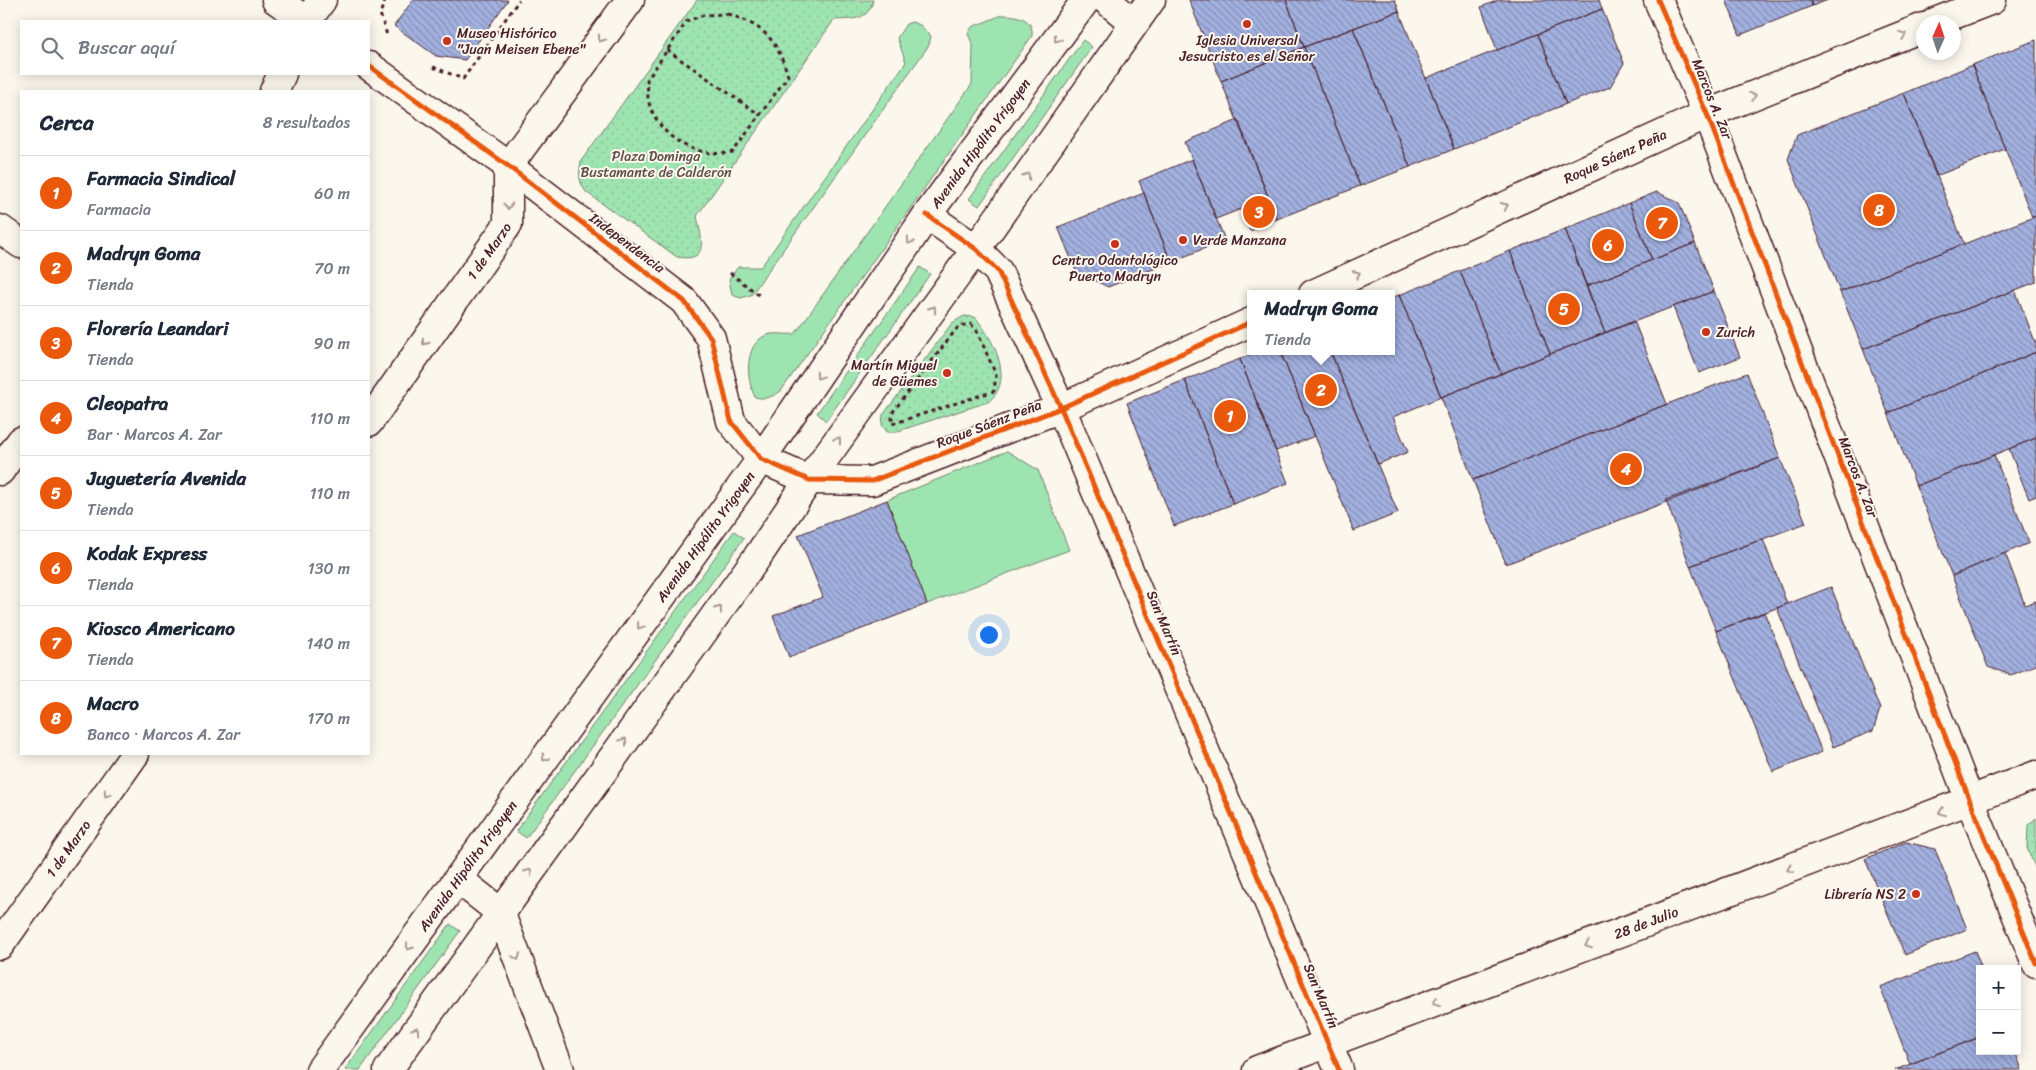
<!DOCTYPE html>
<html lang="es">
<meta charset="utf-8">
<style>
body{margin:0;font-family:Sriracha,sans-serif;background:#f6f6f7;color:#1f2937}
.controls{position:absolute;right:15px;bottom:15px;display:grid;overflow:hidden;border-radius:0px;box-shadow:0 2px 12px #0003}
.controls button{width:45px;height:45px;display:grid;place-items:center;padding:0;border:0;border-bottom:1px solid #e0e1e3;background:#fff;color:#1f2937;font:25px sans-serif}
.compass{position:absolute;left:1916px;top:15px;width:45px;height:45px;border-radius:50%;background:#fff;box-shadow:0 2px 12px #0003;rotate:3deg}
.you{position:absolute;left:988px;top:634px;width:18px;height:18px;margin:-12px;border:4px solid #fff;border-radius:50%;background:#1a73e8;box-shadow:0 0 0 8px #1a73e833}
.badge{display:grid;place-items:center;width:32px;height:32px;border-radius:50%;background:#ea580c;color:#fff;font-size:16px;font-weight:700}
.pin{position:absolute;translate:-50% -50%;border:2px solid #fff;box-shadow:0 1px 5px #0006}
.popup{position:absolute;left:1247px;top:290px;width:148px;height:65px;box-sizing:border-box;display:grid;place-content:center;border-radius:0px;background:#fff;filter:drop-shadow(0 1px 4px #0005);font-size:16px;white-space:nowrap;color:#747a83}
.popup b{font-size:19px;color:#1f2937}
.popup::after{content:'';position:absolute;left:50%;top:100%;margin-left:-10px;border:10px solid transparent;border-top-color:#fff}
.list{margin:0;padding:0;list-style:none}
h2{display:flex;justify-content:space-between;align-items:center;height:65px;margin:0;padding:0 20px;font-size:21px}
h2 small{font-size:16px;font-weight:400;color:#747a83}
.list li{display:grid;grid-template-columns:32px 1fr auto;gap:15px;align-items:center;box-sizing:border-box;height:75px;padding:0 20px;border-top:1px solid #e0e1e3}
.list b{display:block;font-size:19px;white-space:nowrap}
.list p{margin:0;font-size:16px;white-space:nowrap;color:#747a83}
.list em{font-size:16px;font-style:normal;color:#747a83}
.icon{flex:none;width:28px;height:28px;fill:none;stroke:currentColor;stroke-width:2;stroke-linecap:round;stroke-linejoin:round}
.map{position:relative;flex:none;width:2036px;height:1070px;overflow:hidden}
.search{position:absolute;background:#fff;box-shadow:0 2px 12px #0003;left:20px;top:20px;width:350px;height:55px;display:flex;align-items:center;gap:12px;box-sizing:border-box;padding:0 18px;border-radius:0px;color:#747a83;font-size:19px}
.panel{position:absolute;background:#fff;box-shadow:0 2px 12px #0003;left:20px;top:90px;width:350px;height:665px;border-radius:0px}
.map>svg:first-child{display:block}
.green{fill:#9ee4b0;stroke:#74826e}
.park{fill:url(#park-dots);stroke:#74826e}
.building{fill:url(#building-back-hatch);stroke:#4a1f2b}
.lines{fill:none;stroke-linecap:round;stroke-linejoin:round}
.minor-casing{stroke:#4a1f2b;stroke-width:31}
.secondary-casing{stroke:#4a1f2b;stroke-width:31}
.path{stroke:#4a1f2b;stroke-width:3;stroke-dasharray:4 4;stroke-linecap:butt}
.minor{stroke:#fbf7ec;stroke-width:28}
.secondary{stroke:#fbf7ec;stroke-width:28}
.cycleway-casing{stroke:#fbf7ec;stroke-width:8}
.cycleway{stroke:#e8590c;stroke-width:5}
.oneway{stroke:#ab9695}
.poi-dot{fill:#c8321e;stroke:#fbf7ec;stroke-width:2}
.labels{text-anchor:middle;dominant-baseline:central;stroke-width:4;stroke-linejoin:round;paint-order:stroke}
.poi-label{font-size:14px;fill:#4a1f2b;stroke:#fbf7ec;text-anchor:start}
.street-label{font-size:14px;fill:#4a1f2b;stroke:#fbf7ec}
.park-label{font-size:14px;fill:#5f504c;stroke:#fbf7ec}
</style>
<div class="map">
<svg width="2036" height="1070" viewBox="0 0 2036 1070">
<defs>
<pattern id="park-dots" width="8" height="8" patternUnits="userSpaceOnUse" patternTransform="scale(1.25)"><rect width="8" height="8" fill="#9ee4b0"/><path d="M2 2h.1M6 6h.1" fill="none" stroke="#8ac398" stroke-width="1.8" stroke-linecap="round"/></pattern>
<pattern id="building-back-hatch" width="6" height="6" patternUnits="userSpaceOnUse" patternTransform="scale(1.25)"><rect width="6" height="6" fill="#a2b1e0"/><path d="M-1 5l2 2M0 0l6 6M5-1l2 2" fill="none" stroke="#868fb6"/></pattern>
</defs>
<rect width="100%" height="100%" fill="#fbf7ec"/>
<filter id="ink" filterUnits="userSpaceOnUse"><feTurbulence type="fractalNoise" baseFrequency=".02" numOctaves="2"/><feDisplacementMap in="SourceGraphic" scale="10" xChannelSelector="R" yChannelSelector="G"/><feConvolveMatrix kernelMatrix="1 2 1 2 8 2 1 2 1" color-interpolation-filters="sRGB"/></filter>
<g filter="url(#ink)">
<path class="green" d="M1002,15C1017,15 1034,18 1032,36L781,391C772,397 766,400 755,397C745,378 744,339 771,334C778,333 787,335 795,334L972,84L973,45L968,34L972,27Z
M912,22L920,25L931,36L929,45L751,295L741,298L732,295L729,279L738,267H761L906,62L897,38L906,24Z
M1083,40L1092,47L979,206L969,199Z
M920,267L930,274L826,421L817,413Z
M1007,451L1038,470L1069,550L927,604L887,500Z
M734,531L744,538L526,838L516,831Z
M450,924L460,931L360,1070H345Z"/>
<path class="park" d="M697,0H873C869,21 852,19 834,20L697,216C701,237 711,263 677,257L586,192C578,181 579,174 581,161Z
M964,316L975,317C993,338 1016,381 988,402L895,432H887L882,425L883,415L952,323Z
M2036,818V869L2027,848L2028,825Z"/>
<path class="building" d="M413,0H508L465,60L436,56L394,26Z
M1189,0H1286L1304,47L1221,81Z
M1286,0H1395L1399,11L1304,47Z
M1499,0H1599L1602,9L1497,50L1481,7Z
M1726,0H1810L1812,6L1740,35Z
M1810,0H1828L1812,6Z
M1602,9L1624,63L1610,87L1566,104L1538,34Z
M1399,11L1454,149L1410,167L1353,28Z
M1353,28L1410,167L1360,186L1304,47Z
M1538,34L1566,104L1454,149L1426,78Z
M2036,40V216L2032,217L1972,65Z
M1304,47L1360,186L1277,219L1221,81Z
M1972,65L2005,149L1936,176L1904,93Z
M1904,93L1964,244L1840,292L1788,159L1797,135Z
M1238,120L1277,219L1250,231L1241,209L1216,219L1185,142Z
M1192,159L1225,240L1171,262L1139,181Z
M1657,192L1679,203L1695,243L1652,260L1629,203Z
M1144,193L1171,262L1108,287L1076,271L1058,227Z
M1629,203L1652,260L1586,286L1565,229Z
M2036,216V282L1863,349L1840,292Z
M1565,229L1605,333L1550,354L1510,251Z
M1695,243L1714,291L1605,333L1586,286Z
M1510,251L1550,354L1501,374L1460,271Z
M1460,271L1501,374L1441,397L1399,295Z
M2015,290L2036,344V352L1888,413L1863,349Z
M1714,291L1740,357L1699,373L1673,307Z
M1399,295L1441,397L1393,417L1408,452L1378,464L1330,351H1391V298Z
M1634,321L1667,404L1473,480L1441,397Z
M1258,351H1280L1315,436L1276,451L1240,359Z
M1280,351H1330L1398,513L1354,531Z
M2036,352V438L1916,486L1888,413Z
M1240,359L1288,483L1233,504L1185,380Z
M1747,373L1780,458L1506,564L1473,480Z
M1185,380L1233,504L1174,526L1127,403Z
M2036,438V496L2029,499L2009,449Z
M1994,455L2029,543L1952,576L1916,486Z
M1780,458L1806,523L1690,566L1666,500Z
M887,500L927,604L789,657L773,616L823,597L798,535Z
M1763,539L1787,604L1716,631L1690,566Z
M2005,553L2025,605L2036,601V665L2011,675L1988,667L1952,576Z
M1831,587L1880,709L1873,731L1833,747L1777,608Z
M1764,612L1822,752L1773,772L1716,631Z
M1906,842L1935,849L1967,929L1905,955L1865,859Z
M1975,951L1982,969H1980V1037L1910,1064L1880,987Z
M1980,1037V1051H2015L2022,1070H1895Z"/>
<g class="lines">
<g class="minor-casing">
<g id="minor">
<path d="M276,0L307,21"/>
<path d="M1106,0L1134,23"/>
<path d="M1658,0L1707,114L1970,801L2036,963"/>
<path d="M307,21L322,0"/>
<path d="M1935,22L1992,0"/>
<path d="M369,66L508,166L684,301L711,338L731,421L761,459L809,480L872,481L1061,408L1251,322"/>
<path d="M274,91L282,74"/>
<path d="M927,215L976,249L998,271L1061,408L1339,1070"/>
<path d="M0,229L21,244"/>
<path id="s1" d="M1313,294L1707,114L1924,27"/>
<path id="s2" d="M369,422L508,224V166L630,0"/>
<path d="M0,471L21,441"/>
<path d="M458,879L500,912L560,1070"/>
<path id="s3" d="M0,945L135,754"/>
<path id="s4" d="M1257,1070L2036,775"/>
</g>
</g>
<g class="secondary-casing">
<g id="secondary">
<path id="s5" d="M320,1070L761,459L927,215L1086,0"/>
<path d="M388,1070L758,556L809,480L976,249L1151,0"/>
</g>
</g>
<path class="path" d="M385,0L380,14L387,35
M728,14C764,26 777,39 788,76L733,152C697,159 660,139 649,103C647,96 648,87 647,80L687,21L704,15Z
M667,50L760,115
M433,67L463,79L519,0
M730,273L759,295
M971,324L977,331L996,375L994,391L892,424V413L951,336L959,326Z"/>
<use href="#minor" class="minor"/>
<use href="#secondary" class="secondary"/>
<g class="cycleway-casing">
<path id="cycleway" d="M1658,0L1707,114L1970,801L2036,963
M369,66L508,166L684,301L711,338L731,421L761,459L809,480L872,481L1061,408L1251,322
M927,215L976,249L998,271L1061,408L1339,1070"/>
</g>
<use href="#cycleway" class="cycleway"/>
</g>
<defs><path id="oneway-chevron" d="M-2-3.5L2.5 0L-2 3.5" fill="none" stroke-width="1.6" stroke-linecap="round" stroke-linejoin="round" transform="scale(1.25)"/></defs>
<g class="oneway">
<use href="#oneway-chevron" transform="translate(1903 35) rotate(-22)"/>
<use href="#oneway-chevron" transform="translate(601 39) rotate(126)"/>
<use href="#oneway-chevron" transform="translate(1057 39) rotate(127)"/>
<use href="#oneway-chevron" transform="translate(1753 96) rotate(-22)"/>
<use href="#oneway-chevron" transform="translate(1027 176) rotate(-55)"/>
<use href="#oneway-chevron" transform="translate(508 206) rotate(89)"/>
<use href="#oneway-chevron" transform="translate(1505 206) rotate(-25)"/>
<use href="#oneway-chevron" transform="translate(910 241) rotate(124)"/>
<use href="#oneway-chevron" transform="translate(1357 274) rotate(-25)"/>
<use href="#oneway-chevron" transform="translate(933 309) rotate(-54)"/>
<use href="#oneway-chevron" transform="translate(425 342) rotate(125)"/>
<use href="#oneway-chevron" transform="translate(819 376) rotate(124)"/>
<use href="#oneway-chevron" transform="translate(838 440) rotate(-54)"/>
<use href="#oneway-chevron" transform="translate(719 609) rotate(-54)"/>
<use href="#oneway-chevron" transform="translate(640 626) rotate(126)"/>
<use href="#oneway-chevron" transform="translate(624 741) rotate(-54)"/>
<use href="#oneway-chevron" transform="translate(545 758) rotate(126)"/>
<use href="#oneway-chevron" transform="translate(107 794) rotate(125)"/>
<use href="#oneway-chevron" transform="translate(1942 812) rotate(159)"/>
<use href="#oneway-chevron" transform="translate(1790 869) rotate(159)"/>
<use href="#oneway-chevron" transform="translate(529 872) rotate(-54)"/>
<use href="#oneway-chevron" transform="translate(1588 945) rotate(159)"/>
<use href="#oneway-chevron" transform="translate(409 947) rotate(126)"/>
<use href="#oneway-chevron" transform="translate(517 957) rotate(69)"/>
<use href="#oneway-chevron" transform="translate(1436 1002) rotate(159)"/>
<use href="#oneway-chevron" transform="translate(416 1030) rotate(-55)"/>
</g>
</g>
<g class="poi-dot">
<circle cx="1247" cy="24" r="5"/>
<circle cx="447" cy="41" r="5"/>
<circle cx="1183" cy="240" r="5"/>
<circle cx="1115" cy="244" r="5"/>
<circle cx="1706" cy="332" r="5"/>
<circle cx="947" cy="373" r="5"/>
<circle cx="1916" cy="894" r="5"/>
</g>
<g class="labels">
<g class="poi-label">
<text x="457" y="33">Museo Histórico<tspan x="457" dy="16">"Juan Meisen Ebene"</tspan></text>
<text x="1247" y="40" text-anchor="middle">Iglesia Universal<tspan x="1247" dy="16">Jesucristo es el Señor</tspan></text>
<text x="1193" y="240">Verde Manzana</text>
<text x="1115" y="260" text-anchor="middle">Centro Odontológico<tspan x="1115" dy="16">Puerto Madryn</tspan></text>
<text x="1716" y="332">Zurich</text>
<text x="937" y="365" text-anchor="end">Martín Miguel<tspan x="937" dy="16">de Güemes</tspan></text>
<text x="1906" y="894" text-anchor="end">Librería NS 2</text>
</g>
<g class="street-label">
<text transform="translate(1712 99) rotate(68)">Marcos A. Zar</text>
<text stroke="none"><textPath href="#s5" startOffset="1138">Avenida Hipólito Yrigoyen</textPath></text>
<text stroke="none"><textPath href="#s1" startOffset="332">Roque Sáenz Peña</textPath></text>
<text transform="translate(627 243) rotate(37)">Independencia</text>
<text stroke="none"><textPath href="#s2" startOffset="209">1 de Marzo</textPath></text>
<text transform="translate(989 424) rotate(-21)">Roque Sáenz Peña</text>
<text transform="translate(1858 477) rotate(69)">Marcos A. Zar</text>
<text stroke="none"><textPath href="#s5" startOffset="658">Avenida Hipólito Yrigoyen</textPath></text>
<text transform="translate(1164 623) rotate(67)">San Martín</text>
<text stroke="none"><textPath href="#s3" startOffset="118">1 de Marzo</textPath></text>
<text stroke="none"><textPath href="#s5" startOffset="252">Avenida Hipólito Yrigoyen</textPath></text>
<text stroke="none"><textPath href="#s4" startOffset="416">28 de Julio</textPath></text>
<text transform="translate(1321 996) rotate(67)">San Martín</text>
</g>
<g class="park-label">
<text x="656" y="156">Plaza Dominga<tspan x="656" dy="16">Bustamante de Calderón</tspan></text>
</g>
</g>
</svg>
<div class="controls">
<button>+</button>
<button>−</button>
</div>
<svg class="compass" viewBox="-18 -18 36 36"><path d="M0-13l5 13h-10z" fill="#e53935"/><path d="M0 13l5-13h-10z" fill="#747a83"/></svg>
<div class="you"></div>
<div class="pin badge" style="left:1230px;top:416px">1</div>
<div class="pin badge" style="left:1321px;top:390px">2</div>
<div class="popup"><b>Madryn Goma</b>Tienda</div>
<div class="pin badge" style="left:1259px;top:212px">3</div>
<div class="pin badge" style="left:1626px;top:469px">4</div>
<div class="pin badge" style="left:1564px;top:309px">5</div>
<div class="pin badge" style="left:1608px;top:245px">6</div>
<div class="pin badge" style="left:1662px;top:223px">7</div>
<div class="pin badge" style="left:1879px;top:210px">8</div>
<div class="search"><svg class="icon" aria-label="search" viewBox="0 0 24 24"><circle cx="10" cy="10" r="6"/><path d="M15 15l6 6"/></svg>Buscar aquí</div>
<section class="panel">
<h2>Cerca<small>8 resultados</small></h2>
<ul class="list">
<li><span class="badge">1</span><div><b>Farmacia Sindical</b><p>Farmacia</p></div><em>60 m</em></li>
<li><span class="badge">2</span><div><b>Madryn Goma</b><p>Tienda</p></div><em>70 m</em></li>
<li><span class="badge">3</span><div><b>Florería Leandari</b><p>Tienda</p></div><em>90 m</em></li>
<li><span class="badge">4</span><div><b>Cleopatra</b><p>Bar · Marcos A. Zar</p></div><em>110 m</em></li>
<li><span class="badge">5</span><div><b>Juguetería Avenida</b><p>Tienda</p></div><em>110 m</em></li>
<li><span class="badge">6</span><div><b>Kodak Express</b><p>Tienda</p></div><em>130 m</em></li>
<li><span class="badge">7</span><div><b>Kiosco Americano</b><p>Tienda</p></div><em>140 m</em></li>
<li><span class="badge">8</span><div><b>Macro</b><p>Banco · Marcos A. Zar</p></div><em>170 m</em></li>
</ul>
</section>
</div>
